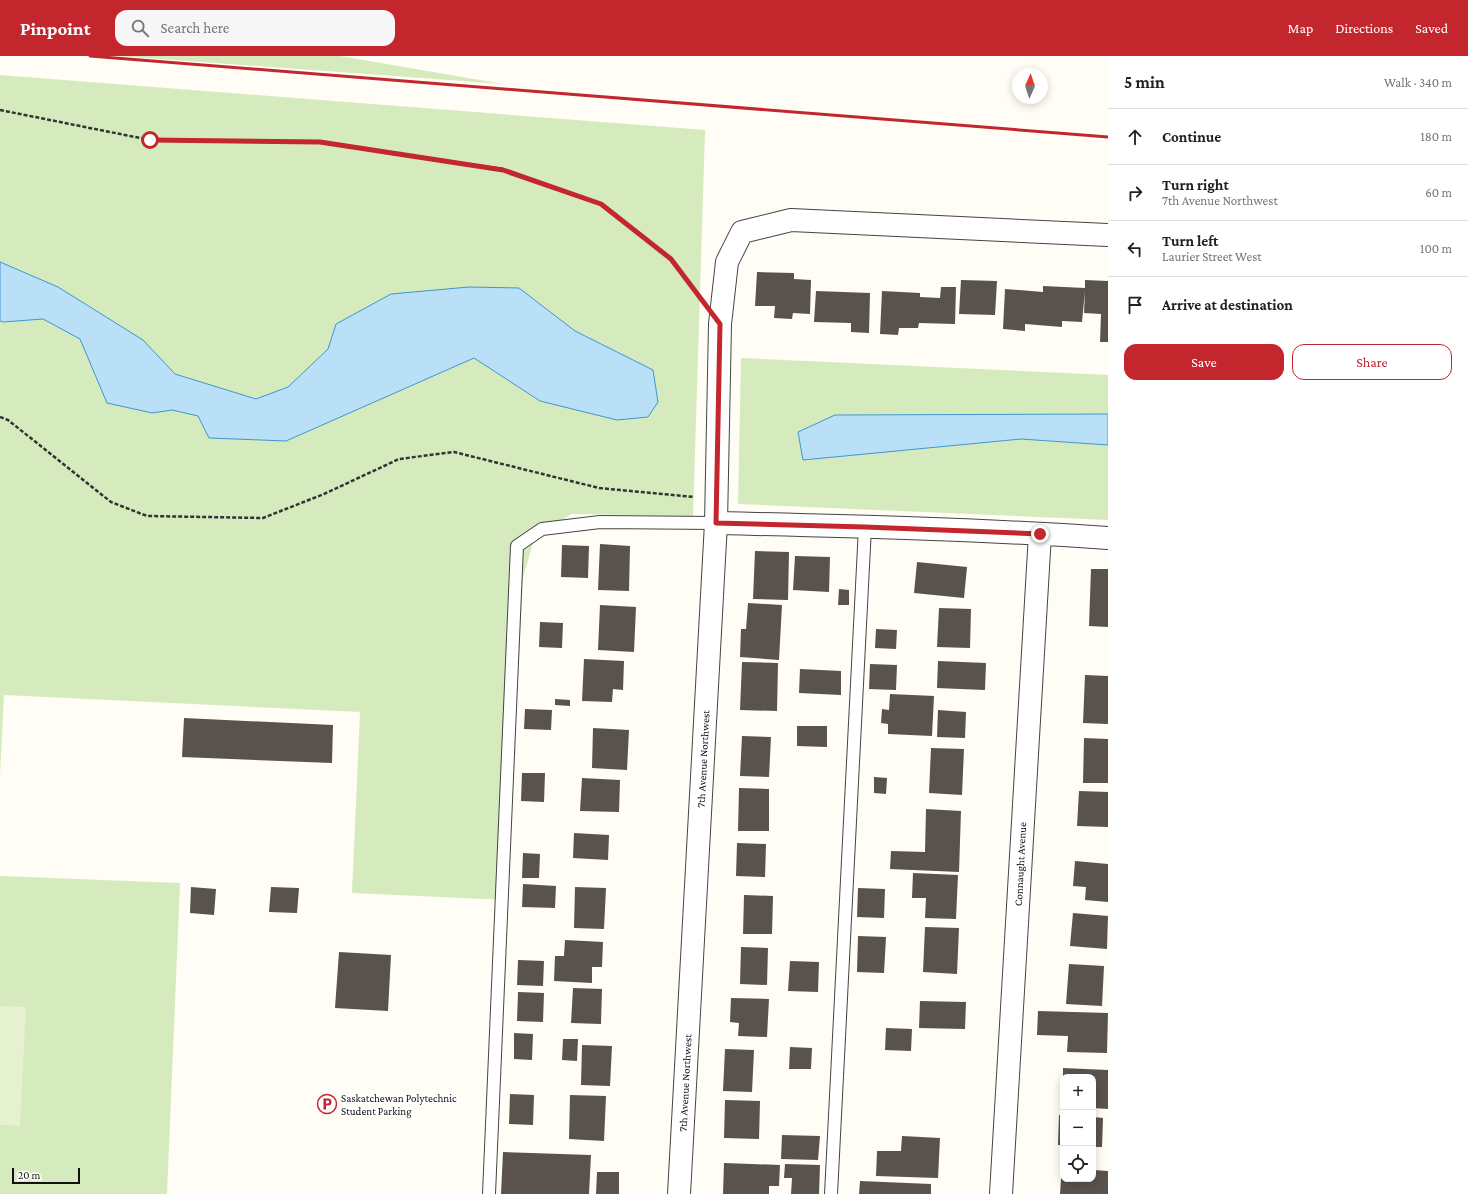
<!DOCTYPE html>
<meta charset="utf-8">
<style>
body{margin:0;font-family:"Crimson Pro",serif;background:#f6f6f6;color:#202124}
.controls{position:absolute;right:12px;bottom:12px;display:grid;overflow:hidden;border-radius:8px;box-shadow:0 2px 10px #0003}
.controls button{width:36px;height:36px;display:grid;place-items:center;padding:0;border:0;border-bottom:1px solid #e0e0e0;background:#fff;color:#202124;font:20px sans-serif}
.compass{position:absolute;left:1012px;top:12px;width:36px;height:36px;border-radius:50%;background:#fff;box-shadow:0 2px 10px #0003;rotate:3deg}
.scale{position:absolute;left:12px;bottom:10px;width:68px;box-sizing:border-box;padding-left:4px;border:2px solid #111;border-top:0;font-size:11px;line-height:14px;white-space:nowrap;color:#111;-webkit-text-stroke:3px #fff;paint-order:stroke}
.stop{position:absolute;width:12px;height:12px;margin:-9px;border:3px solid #c4262e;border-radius:50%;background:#fff}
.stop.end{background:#c4262e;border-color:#fff;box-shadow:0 1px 4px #0008}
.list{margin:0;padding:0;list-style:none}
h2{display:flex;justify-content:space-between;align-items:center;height:52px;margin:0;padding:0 16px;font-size:17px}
h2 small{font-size:13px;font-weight:400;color:#757577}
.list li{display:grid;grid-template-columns:26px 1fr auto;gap:12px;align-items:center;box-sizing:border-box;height:56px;padding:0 16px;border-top:1px solid #e0e0e0}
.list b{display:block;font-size:15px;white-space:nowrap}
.list p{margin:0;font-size:13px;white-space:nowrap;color:#757577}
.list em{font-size:13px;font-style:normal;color:#757577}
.actions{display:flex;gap:8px;padding:12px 16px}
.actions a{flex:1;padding:9px 0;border:1px solid #c4262e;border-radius:12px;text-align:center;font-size:14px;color:#c4262e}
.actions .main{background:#c4262e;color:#fff}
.icon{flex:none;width:22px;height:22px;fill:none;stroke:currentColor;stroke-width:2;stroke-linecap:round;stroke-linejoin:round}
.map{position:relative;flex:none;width:1108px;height:1138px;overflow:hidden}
header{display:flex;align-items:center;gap:24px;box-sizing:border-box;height:56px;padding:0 20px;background:#c4262e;color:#fff}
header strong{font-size:19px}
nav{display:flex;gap:22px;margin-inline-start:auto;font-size:14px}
.search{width:280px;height:36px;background:#f6f6f6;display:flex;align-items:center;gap:10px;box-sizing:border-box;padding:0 14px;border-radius:12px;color:#757577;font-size:15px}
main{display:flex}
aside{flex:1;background:#fff}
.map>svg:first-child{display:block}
.green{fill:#d5ebbd}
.pitch{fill:#e6f2cf}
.water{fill:#b9e0f7;stroke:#3f96cf}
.building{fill:#5a524d}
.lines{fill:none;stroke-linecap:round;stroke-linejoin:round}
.service-casing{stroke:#444;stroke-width:14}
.minor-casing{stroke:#444;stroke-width:24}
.path{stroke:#333;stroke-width:2.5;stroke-dasharray:4 2;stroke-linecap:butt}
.service{stroke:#fff;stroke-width:12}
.minor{stroke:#fff;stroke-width:22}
.rail{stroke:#c4262e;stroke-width:3}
.route{stroke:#c4262e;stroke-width:5}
.labels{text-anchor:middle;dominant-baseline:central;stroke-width:4;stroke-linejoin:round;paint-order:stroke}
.street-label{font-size:11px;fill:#111;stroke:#fff}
.poi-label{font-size:11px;fill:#111;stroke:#fff;text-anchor:start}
</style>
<header>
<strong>Pinpoint</strong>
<div class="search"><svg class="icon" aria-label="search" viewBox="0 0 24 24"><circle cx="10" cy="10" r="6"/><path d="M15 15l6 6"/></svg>Search here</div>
<nav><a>Map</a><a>Directions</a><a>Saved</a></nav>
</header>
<main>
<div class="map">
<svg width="1108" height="1138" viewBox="0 0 1108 1138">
<rect width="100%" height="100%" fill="#fffdf5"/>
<path class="green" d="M119,0H340L503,28Z
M0,19L705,74L693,460L571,458L534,483L523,522L507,844L352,837L360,656L4,639L0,720Z
M741,302L1108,319V464L738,448Z
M0,820L180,827L167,1138H0Z"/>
<path class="pitch" d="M0,950L26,951L20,1070L0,1069Z"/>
<path class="water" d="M0,206L58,231L143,284L175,318L256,343L288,331L328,293L336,268L391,238L469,231L519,232L575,275L653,314L658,346L648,361L617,364L540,345L474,302L286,385L209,382L198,360L172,354L152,357L107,347L80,283L43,263L3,266L0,265Z
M1108,358V389L1021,383L803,404L798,376L835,359Z"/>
<path class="building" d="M757,216L794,217V223L811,224L810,258L793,257L792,263L774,262L775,250H755Z
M961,224L997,225L995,259L959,258Z
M1085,224L1108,225V286H1100L1101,258L1084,257L1085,235L1082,266L1062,265V271L1025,268V275L1003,273L1005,233L1043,236V230L1085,232Z
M941,231H956L955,268L919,267L918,272H899L898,279L880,278L882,235L920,237V241L940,242Z
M816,235L870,237L869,277L851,276V267L814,266Z
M600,488L630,490L629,535L598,534Z
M562,489L589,490L588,522L561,521Z
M755,495L789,496L788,544L753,543Z
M795,500L830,501L829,536L793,534Z
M917,506L967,511L964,542L914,537Z
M1091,513H1108V571L1089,570Z
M839,533L849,534V549H838Z
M748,547L782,549L779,604L740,601L741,573H746Z
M600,549L636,551L634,596L598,594Z
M939,552L971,553L970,592L937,591Z
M540,566L563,567L562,592L539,591Z
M876,573L897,574L896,593L875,592Z
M584,603L624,605L623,634L613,633L612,646L582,645Z
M938,605L986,607L985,634L937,632Z
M742,606L778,607L777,655L740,654Z
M870,608L897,609L896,634L869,633Z
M800,613L841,615V639L799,637Z
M1085,619L1108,620V668L1083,667Z
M890,638L934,640L932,680L888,678V668L881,667L882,653L889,654Z
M555,643L570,644V650L555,649Z
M525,653L552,654L551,674L524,673Z
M938,654L966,656L965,682L937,681Z
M184,662L333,669L332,707L182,701Z
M797,670H827V691L797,690Z
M593,672L629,674L627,714L592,712Z
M742,680L771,681L769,721L740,720Z
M1084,682L1108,683V727H1083Z
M931,692L964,693L962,739L929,737Z
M522,717H545L544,746L521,745Z
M874,721L887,722L886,738L874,737Z
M582,722L620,724L619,756L580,755Z
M739,732L769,733V775H738Z
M1079,735L1108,736V771L1077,770Z
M926,753L961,755L959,816L890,813L891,795L925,796Z
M574,777L609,779L608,804L573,802Z
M737,787L766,788L765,821L736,820Z
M523,797L540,798L539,822H522Z
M1075,805L1108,808V846L1085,844L1086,831L1073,830Z
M913,817L958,819L956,863L925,862L926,842H912Z
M523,828L556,830L555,852L522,851Z
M191,831L216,833L214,859L190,857Z
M271,831L299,832L297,857L269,856Z
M575,831L606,832L604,873L574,872Z
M858,832L885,833L884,862L857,861Z
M744,839L773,840L772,878H743Z
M1073,857L1108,860L1107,893L1070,890Z
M925,871L959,872L957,918L923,916Z
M858,880L886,881L884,917L857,916Z
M565,884L603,886L602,911H592V927L554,925L555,900H564Z
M741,891L768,892L767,929L740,928Z
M339,896L391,899L388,955L335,952Z
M518,904L544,905L543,930L517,929Z
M790,905L819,906L818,936L788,935Z
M1069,908L1104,910L1102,950L1066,948Z
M573,932L602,933L601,968L571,967Z
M518,936L544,937L543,966L517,965Z
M731,942L769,943L767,981L738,980L739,967L730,966Z
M920,945L966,946L965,973L919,972Z
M1038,955L1108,957L1107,997L1067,996L1068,980L1037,979Z
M886,972L912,973L911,995L885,994Z
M514,977L533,978L532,1004L514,1003Z
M563,983H578L577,1005L562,1004Z
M582,989L612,990L610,1030L581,1029Z
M790,991L812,992L811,1013H789Z
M725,993L754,994L752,1036L723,1035Z
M1063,1012L1108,1014V1053L1093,1052V1021H1063Z
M510,1038L534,1039L533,1069L509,1068Z
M570,1039L606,1040L604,1085L569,1083Z
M1062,1039H1063V1050H1061Z
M725,1044L760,1045L759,1083L724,1082Z
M1059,1059L1063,1060V1089H1058Z
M1093,1061L1103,1062L1102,1091H1093Z
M782,1079L820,1080L818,1104L781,1103Z
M902,1080L940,1082L938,1122L876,1120L877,1095H901Z
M503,1096L591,1099L589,1138H501Z
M724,1107L780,1109L779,1130H769V1138H723Z
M785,1108L820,1109L819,1138H791L792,1122H784Z
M1062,1109H1063V1123H1093V1114L1108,1115V1138H1060Z
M597,1116H619V1138H596Z
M860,1125L931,1128V1138H859Z"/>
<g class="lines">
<g class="service-casing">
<path id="service" d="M489,1138L517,490L542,473L600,466L716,467
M831,1138L865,471"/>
</g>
<g class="minor-casing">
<path id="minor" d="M716,467C846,470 977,473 1108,482
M679,1138L716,467L720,268L727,206L742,176L791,164L1108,179
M1001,1138L1040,478"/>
</g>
<path class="path" d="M0,54L150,84L320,86L503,113L601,148L671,203L700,241
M0,361L8,364L111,446L147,460L263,462L324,438L399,403L454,396L599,432L694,441"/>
<use href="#service" class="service"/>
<use href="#minor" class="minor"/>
<path class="rail" d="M90,0L1108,81"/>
</g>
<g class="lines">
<path class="route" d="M150,84L320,86L503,114L601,148L671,203L720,268L716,467L865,471L1040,478"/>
</g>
<defs>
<g id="parking-ring" transform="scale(1)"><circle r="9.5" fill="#fff" stroke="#c4262e" stroke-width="1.5"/><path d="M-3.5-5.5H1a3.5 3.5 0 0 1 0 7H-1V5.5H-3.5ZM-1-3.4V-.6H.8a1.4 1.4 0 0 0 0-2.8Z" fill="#c4262e"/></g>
</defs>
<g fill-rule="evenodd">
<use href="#parking-ring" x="327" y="1048"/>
</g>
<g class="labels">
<g class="street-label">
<text transform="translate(703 703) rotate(-87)">7th Avenue Northwest</text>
<text transform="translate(1020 808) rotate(-87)">Connaught Avenue</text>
<text transform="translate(685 1027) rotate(-87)">7th Avenue Northwest</text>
</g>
<g class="poi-label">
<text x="341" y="1042">Saskatchewan Polytechnic<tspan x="341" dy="13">Student Parking</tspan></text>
</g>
</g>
</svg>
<div class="controls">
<button>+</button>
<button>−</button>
<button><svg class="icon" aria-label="locate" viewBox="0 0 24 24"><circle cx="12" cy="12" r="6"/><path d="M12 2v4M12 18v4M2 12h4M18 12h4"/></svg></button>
</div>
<svg class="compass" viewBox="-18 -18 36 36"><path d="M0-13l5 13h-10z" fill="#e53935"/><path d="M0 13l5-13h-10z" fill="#757577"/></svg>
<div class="scale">20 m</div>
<div class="stop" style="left:150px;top:84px"></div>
<div class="stop end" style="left:1040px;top:478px"></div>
</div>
<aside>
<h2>5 min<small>Walk · 340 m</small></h2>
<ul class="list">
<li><svg class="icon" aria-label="ahead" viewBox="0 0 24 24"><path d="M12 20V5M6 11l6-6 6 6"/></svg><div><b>Continue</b></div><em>180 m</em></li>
<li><svg class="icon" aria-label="right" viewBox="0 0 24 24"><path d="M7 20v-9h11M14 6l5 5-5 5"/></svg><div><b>Turn right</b><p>7th Avenue Northwest</p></div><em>60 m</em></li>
<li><svg class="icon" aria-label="left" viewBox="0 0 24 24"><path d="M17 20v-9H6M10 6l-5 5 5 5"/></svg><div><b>Turn left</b><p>Laurier Street West</p></div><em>100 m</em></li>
<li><svg class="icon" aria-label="arrive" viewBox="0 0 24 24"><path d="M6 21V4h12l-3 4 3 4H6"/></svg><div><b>Arrive at destination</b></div></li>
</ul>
<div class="actions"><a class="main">Save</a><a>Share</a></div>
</aside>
</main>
